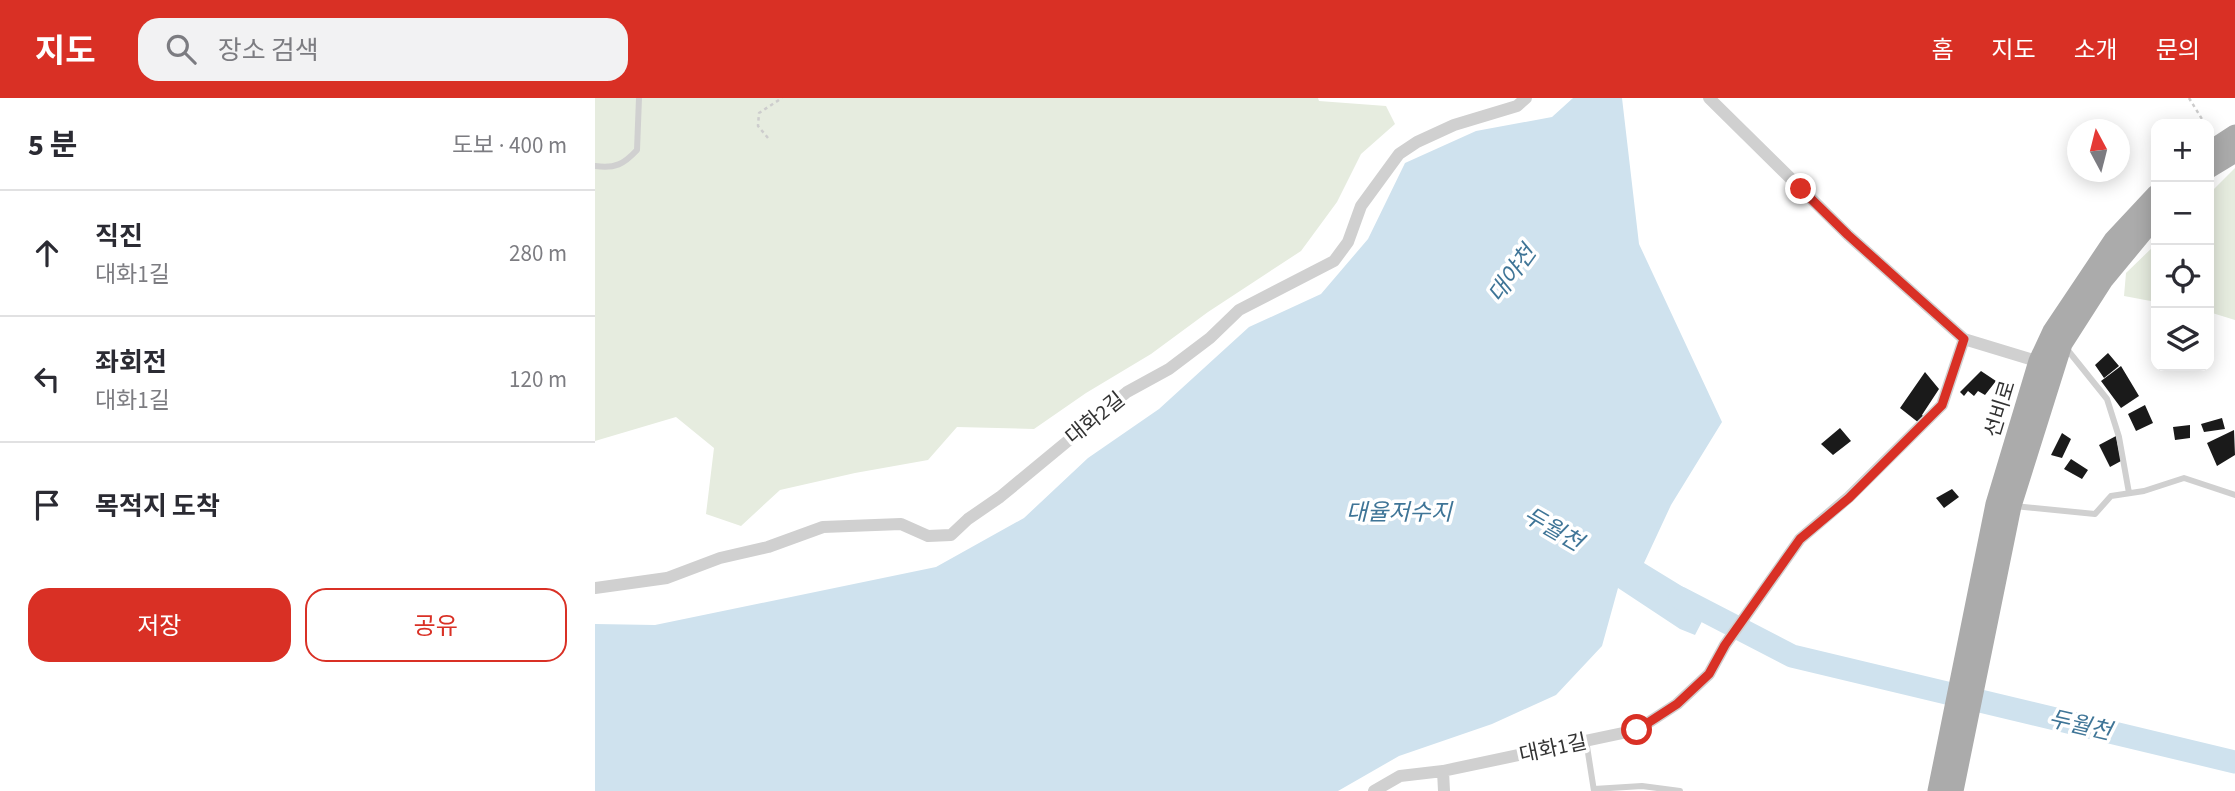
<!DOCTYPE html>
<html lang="ko">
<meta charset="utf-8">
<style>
body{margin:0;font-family:"Source Sans 3","Noto Sans KR",sans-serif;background:#f2f2f3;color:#2b2b33}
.controls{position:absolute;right:21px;top:21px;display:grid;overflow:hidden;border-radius:14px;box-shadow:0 4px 18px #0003}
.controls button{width:63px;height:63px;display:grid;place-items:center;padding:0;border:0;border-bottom:2px solid #e1e1e2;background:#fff;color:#2b2b33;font:35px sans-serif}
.compass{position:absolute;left:1472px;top:21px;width:63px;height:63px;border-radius:50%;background:#fff;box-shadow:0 4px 18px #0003;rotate:353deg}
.stop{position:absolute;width:21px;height:21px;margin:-16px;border:5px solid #d93025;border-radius:50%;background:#fff}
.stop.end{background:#d93025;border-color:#fff;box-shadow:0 2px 7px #0008}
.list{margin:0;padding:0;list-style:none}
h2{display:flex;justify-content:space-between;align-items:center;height:91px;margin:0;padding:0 28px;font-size:30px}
h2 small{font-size:23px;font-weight:400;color:#7c7c81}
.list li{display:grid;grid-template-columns:46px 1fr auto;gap:21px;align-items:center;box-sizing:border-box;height:126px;padding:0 28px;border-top:2px solid #e1e1e2}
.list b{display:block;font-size:26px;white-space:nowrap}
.list p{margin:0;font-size:23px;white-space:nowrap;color:#7c7c81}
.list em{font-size:23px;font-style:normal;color:#7c7c81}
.actions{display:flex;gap:14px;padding:21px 28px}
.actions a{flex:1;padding:16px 0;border:2px solid #d93025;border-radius:21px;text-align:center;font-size:24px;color:#d93025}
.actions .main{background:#d93025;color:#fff}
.icon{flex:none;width:38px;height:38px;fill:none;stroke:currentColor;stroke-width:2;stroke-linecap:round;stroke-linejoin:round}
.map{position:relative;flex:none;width:1640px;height:693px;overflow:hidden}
header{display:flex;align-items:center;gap:42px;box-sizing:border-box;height:98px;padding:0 35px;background:#d93025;color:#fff}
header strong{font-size:33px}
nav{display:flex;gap:38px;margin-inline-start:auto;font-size:24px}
.search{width:490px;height:63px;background:#f2f2f3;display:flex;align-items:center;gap:18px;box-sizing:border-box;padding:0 24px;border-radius:21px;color:#7c7c81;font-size:26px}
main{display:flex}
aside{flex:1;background:#fff}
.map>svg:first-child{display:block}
.green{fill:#e6ecdf}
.water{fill:#cfe2ee}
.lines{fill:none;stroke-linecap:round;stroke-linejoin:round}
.river{stroke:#cfe2ee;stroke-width:23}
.building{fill:#1a1a1a}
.path{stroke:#cdcdcd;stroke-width:2.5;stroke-dasharray:3.5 3.5;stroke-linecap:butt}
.service{stroke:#d0d0d0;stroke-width:6}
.minor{stroke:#d0d0d0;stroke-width:12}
.primary{stroke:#ababab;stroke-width:19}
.route{stroke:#d93025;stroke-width:9}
.labels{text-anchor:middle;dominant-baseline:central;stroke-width:7;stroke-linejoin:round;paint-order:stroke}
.street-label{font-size:21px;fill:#333;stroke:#fff}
.water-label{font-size:23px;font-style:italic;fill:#3f7597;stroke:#fff}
</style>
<header>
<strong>지도</strong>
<div class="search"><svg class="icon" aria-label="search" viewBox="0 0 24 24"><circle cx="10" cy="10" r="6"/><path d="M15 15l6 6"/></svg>장소 검색</div>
<nav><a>홈</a><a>지도</a><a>소개</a><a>문의</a></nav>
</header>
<main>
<aside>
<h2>5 분<small>도보 · 400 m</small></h2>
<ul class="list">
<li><svg class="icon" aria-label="ahead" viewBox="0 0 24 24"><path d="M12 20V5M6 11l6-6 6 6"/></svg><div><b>직진</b><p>대화1길</p></div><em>280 m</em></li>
<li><svg class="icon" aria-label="left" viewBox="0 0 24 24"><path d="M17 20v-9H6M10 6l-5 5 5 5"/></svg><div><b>좌회전</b><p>대화1길</p></div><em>120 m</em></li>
<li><svg class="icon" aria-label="arrive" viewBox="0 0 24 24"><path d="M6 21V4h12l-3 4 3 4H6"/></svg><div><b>목적지 도착</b></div></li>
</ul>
<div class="actions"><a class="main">저장</a><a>공유</a></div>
</aside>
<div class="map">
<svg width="1640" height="693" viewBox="0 0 1640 693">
<rect width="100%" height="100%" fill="#fff"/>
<path class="green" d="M0,0H723L724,3L791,8L800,26L766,56L742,104L706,153L613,214L556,256L491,295L439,331L362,329L333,362L260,375L185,392L146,428L111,416L119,350L81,319L0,343Z
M1640,70V222L1614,214V96Z
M1561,146V204L1529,198L1531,175Z"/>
<path class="water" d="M978,0H1027L1044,146L1127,324L1076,407L1049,465L1116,506L1100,537L1085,531L1023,490L1007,548L961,597L897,626L804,658L743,693H0V526L60,527L341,469L429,420L493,360L564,311L654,229L726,196L773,141L810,65L881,33L957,19Z"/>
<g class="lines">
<path class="river" d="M1085,500L1197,558L1640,664"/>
</g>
<path class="building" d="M1513,255L1524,268L1509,280L1500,267Z
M1526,268L1544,298L1526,310L1506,283Z
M1386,273L1401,283L1390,297L1383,293L1379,298L1373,293L1369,298L1365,294Z
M1330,274L1344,291L1327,317L1329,319L1324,325L1305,310Z
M1550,307L1558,325L1541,333L1533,316Z
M1627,320L1630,331L1609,334L1606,326Z
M1595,327V340L1580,342L1578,329Z
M1245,330L1256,343L1238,357L1226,346Z
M1639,332L1640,357L1622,368L1612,345Z
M1467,335L1476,341L1467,360L1456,357Z
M1521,338L1526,363L1515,369L1504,347Z
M1476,361L1493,372L1487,381L1469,371Z
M1357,391L1364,399L1349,410L1341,400Z"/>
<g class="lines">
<path class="path" d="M1594,0L1610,26
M173,40L163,28L164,15L187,0"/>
<path class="service" d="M0,68C20,71 29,66 42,52L44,0
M1471,250L1512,301L1524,339L1534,395
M1419,408L1500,416L1516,398L1549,393L1589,380L1640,397
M991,642L999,693
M999,691L1047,688L1085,693"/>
<path class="minor" d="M1114,0L1253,137L1369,241L1448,265
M0,490L72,480L125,460L173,449L228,429L306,426L333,438L356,437L373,421L405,399L532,294L574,271L615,240L644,212L739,163L753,144L766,108L804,56L822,44L859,27L922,8L931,0
M848,673L849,693
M779,693L805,678L848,673L1042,632L1082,606L1114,576L1130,547L1205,441L1254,399L1347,307L1369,241"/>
<path class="primary" d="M1614,53L1640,36
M1614,71L1640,55
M1342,693L1400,406L1443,263L1457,233L1518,142L1561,96
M1359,693L1417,408L1468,246L1509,182L1561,119"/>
</g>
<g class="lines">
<path class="route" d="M1042,632L1082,606L1114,576L1130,547L1205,441L1254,400L1347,307L1369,241L1253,137L1206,91"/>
</g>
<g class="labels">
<g class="street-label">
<text transform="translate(1405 311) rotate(-73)">선비로</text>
<text transform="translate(500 320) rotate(-39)">대화2길</text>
<text transform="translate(958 650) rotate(-12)">대화1길</text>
</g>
<g class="water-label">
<text transform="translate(917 176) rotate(-54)">대야천</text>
<text x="804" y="414">대율저수지</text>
<text transform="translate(958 431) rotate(30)">두월천</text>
<text transform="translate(1485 627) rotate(13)">두월천</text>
</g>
</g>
</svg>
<div class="controls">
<button>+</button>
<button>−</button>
<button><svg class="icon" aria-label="locate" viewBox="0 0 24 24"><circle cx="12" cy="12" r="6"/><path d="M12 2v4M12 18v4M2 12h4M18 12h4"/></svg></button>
<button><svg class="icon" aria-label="layers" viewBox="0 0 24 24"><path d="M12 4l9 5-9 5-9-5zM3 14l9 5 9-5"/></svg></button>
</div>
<svg class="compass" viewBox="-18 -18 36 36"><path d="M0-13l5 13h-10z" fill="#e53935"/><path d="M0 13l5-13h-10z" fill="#7c7c81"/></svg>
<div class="stop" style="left:1042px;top:632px"></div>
<div class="stop end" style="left:1206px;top:91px"></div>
</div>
</main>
